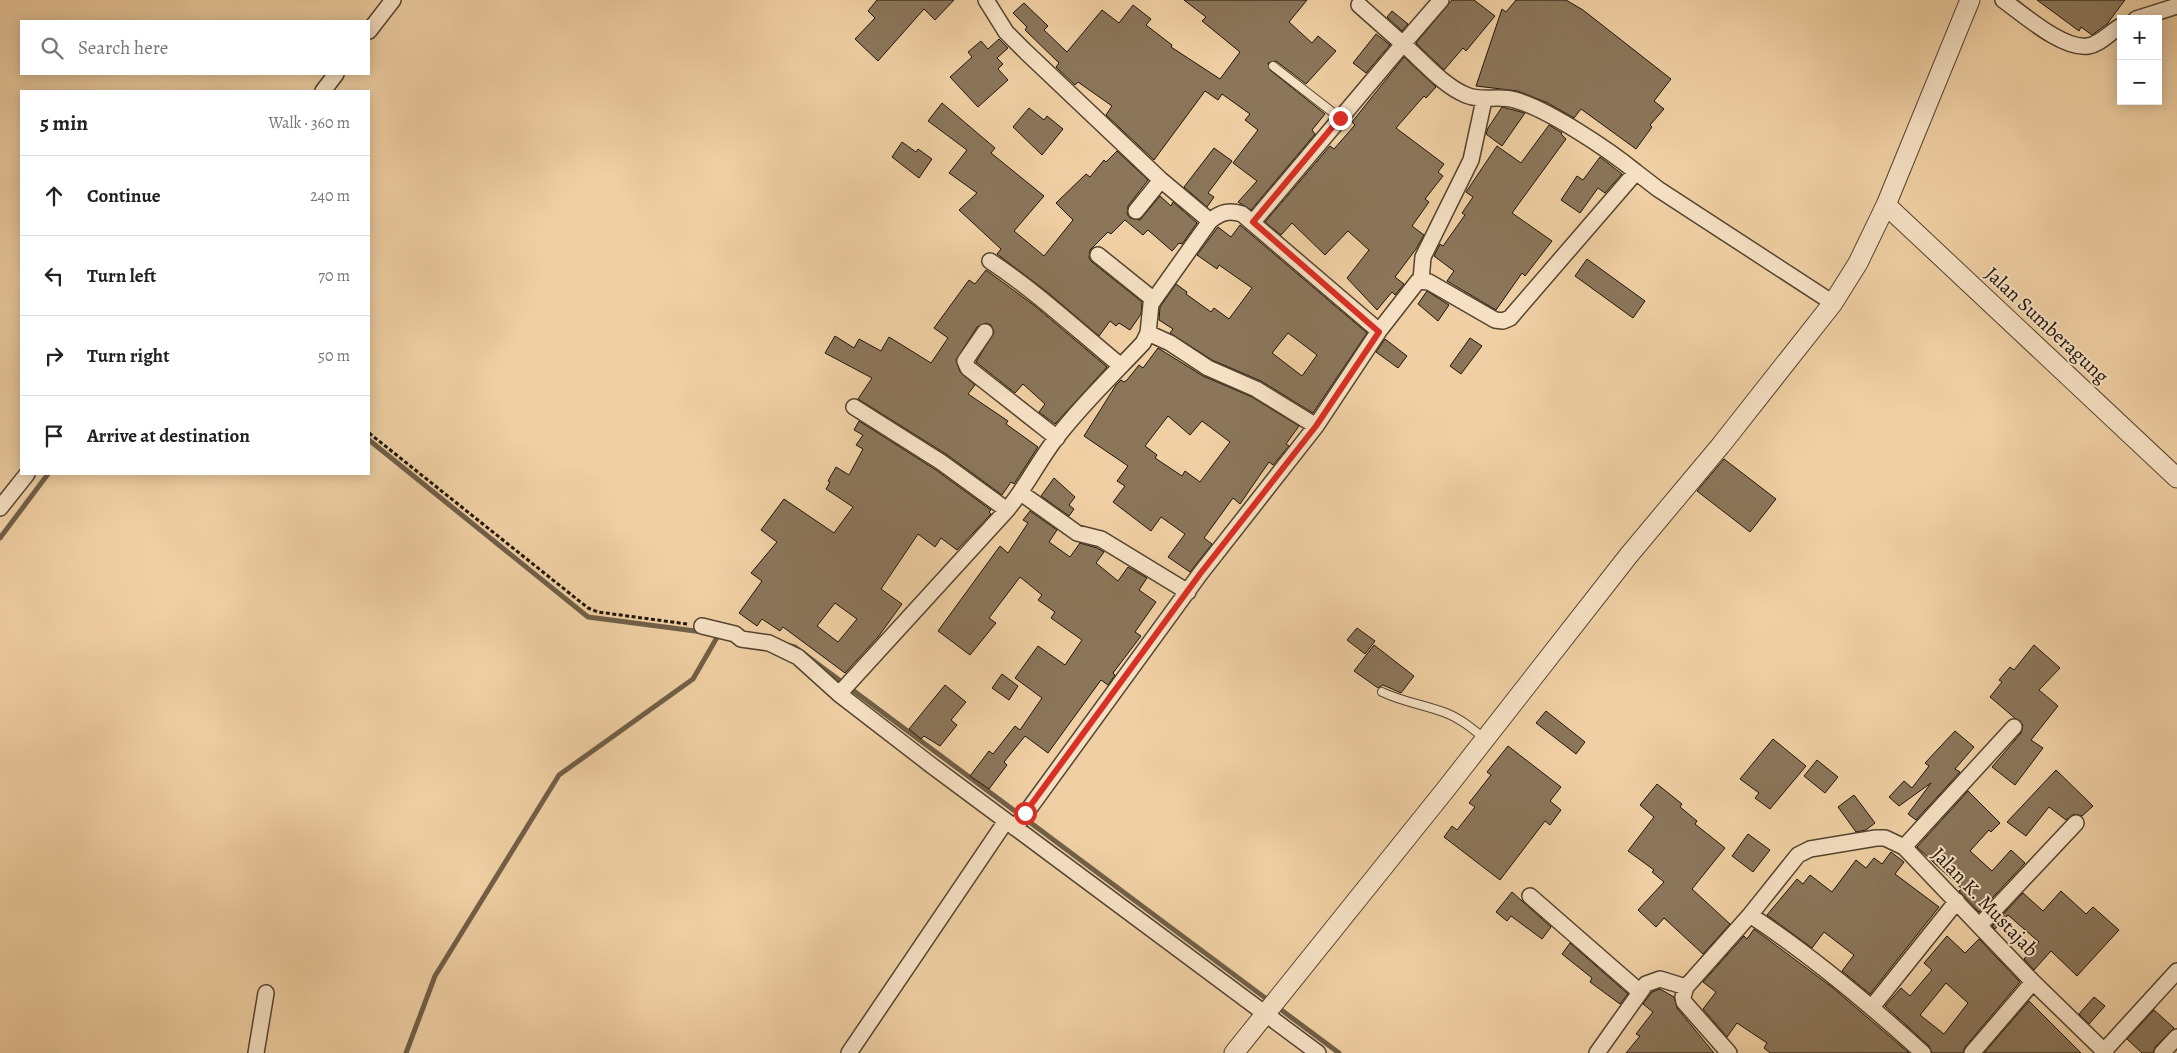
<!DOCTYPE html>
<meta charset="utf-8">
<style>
body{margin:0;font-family:Alegreya,serif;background:#f6f6f6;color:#222}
.controls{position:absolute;right:15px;top:15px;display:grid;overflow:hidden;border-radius:0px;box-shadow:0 2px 12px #0003}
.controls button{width:45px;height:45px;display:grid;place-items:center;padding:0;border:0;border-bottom:1px solid #e0e0e0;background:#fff;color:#222;font:25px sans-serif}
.stop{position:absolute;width:15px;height:15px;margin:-11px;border:4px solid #d93025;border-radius:50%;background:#fff}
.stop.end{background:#d93025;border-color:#fff;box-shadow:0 1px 5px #0008}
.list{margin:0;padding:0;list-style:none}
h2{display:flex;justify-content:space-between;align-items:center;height:65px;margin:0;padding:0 20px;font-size:21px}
h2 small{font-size:16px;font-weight:400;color:#767676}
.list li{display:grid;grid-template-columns:32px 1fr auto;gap:15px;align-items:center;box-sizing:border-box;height:80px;padding:0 20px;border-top:1px solid #e0e0e0}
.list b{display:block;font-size:19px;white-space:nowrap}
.list em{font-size:16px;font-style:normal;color:#767676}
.icon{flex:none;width:28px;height:28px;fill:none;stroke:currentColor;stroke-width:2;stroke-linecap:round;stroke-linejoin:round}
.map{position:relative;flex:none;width:2177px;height:1053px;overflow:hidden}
.search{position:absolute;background:#fff;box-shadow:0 2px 12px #0003;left:20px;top:20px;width:350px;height:55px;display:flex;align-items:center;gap:12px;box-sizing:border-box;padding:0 18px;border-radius:0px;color:#767676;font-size:19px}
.panel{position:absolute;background:#fff;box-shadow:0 2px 12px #0003;left:20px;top:90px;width:350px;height:385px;border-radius:0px}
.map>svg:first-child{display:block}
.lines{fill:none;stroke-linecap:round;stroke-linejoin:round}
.stream{stroke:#715f47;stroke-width:5}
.building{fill:#8b765a;stroke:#1f160a;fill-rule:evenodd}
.service-casing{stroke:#534430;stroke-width:10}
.minor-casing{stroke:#534430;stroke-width:18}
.tertiary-casing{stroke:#534430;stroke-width:21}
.path{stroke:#1f160a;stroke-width:3;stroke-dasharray:4 2.5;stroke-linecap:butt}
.service{stroke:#f5e0c3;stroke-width:8}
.minor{stroke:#f5e0c3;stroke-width:15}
.tertiary{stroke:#f5e0c3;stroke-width:19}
.route{stroke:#d93025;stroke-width:6}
.labels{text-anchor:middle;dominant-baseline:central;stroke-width:4;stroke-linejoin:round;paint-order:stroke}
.street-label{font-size:20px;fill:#1f160a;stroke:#f5e0c3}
</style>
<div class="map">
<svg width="2177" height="1053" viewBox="0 0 2177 1053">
<rect width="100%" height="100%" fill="#efcfa3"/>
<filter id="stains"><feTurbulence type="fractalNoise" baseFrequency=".004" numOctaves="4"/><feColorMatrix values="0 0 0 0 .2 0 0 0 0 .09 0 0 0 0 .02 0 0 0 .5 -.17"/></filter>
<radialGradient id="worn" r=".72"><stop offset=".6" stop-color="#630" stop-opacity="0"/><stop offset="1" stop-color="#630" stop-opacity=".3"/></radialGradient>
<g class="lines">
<path class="stream" d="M369,440L588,617L703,632
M0,538L48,474
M787,645L795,647L1339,1053
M406,1053L435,976L559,775L693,679L719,634"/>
</g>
<path class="building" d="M877,0H954L935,20L924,9L878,61L855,39L875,18L868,11Z
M1184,0H1307L1289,22L1312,43L1318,36L1336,51L1306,84L1276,61L1268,63L1270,70L1325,114L1312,130L1315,134L1251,210L1238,202L1257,181L1233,163L1258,130L1245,120L1250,114L1222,94L1218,100L1205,91L1154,160L1106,115L1112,106L1078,82L1075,85L1056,67L1059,63L1025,30L1027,27L1013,13L1024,3L1048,26L1044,30L1067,52L1102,10L1119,23L1133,5L1151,19L1146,25L1172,45L1171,47L1220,79L1240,52L1202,21L1206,17Z
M1452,0H1474L1495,16L1466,51L1463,48L1444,70L1416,43Z
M1516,0H1566L1583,10L1671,79L1654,101L1664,109L1650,125L1652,127L1636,149L1581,109L1574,118L1548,103L1518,91L1476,86L1502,9L1506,12Z
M2037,0H2125L2107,24L2092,35L2081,27L2079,31Z
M1392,11L1408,24L1402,31L1387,17Z
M1376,34L1390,45L1366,73L1353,63Z
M999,39L1008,48L997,58L1003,64L998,69L1008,80L978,107L950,77L972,57L968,52L981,41L988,49Z
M1404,57L1436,87L1426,98L1424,96L1396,128L1444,164L1438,172L1443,176L1425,199L1429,202L1412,226L1424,235L1416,249L1395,277L1404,284L1395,295L1392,292L1377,310L1347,278L1369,250L1348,231L1325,255L1292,223L1281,235L1265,222L1330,146L1334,149L1355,125L1352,122Z
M942,103L995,148L991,153L1044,196L1014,231L1044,256L1073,220L1056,203L1086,174L1090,177L1104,160L1106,162L1117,151L1148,180L1128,206L1127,214L1130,218L1140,220L1160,196L1171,206L1173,202L1197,223L1182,244L1179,243L1172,251L1148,230L1143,235L1125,220L1111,234L1108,232L1090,250L1089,258L1092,262L1142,302L1141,314L1130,330L1119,323L1116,326L1110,321L1099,336L1046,291L997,254L1001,249L959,210L977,193L949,173L967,150L928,121Z
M1502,107L1525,113L1502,146L1486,134L1488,128Z
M1029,108L1044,120L1047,116L1063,129L1042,155L1013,127Z
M1549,125L1562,133L1561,134L1566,139L1512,213L1552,241L1525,276L1522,273L1496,310L1447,281L1454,271L1434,256L1440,244L1443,246L1465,215L1462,213L1473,197L1466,192L1497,146L1521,163Z
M902,142L916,152L918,149L932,159L919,178L892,157Z
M1214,148L1232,161L1208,193L1214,197L1207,207L1184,187Z
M1600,157L1622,174L1605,193L1598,188L1580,213L1561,200L1577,176L1583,180Z
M1240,225L1367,333L1313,413L1261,381L1212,360L1170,333L1173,329L1159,320L1160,307L1176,284L1187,292L1186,294L1211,312L1214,308L1229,319L1252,288L1219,265L1217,269L1197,255L1218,227L1231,237ZM1288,333L1317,355L1302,376L1272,353Z
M1587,259L1645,301L1633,318L1575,276Z
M986,270L1035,306L1107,367L1055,424L1039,412L1045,404L1023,384L1015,393L976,362L994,332L991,325L986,323L977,327L956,360L960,372L975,385L968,394L1008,421L1006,424L1038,447L1014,484L1011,482L1002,495L946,454L858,399L872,378L825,353L835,336L854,348L859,339L881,351L889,337L931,363L948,338L934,328L969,280L975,284Z
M1427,291L1449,305L1438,321L1418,304Z
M1470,338L1482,346L1461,374L1450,366Z
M1385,339L1407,356L1398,368L1376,352Z
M1158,348L1203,376L1252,397L1299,426L1286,444L1289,446L1273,465L1269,462L1240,504L1233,498L1204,538L1212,544L1190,572L1168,557L1185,534L1161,517L1151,531L1113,502L1125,486L1117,481L1128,466L1084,436L1116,385L1121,380L1124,382L1127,380L1139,365L1143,368ZM1168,416L1190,435L1202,421L1230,442L1200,482L1185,471L1182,476L1155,458L1157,455L1145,446Z
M859,421L936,470L991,510L989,512L991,514L957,550L941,538L935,547L918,534L881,589L902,604L878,637L845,673L783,627L780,631L762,619L757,626L739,613L762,581L751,573L777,542L761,530L784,499L834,533L853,507L826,489L830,482L828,481L836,467L849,475L863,449L856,445L863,435L854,430ZM835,603L857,619L838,642L817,626Z
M1724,459L1776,499L1750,532L1697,491Z
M1054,478L1075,497L1069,505L1074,509L1069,516L1041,496Z
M1030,511L1057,530L1049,542L1070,557L1080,543L1097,548L1104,552L1096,563L1118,581L1128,567L1147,578L1139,590L1156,602L1135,632L1141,636L1113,673L1115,675L1108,685L1101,680L1048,753L1025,736L1004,762L1007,765L989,789L970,776L989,751L993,754L1015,726L1020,730L1042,698L1015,678L1038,646L1065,665L1082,640L1051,618L1055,612L1038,600L1042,595L1020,577L989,618L996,623L970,655L938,631L1000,546L1008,553L1028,523L1023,520Z
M1357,628L1375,641L1365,654L1347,640Z
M1374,645L1414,676L1401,693L1383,685L1378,688L1354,671Z
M2034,645L2060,668L2039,690L2058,706L2031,740L2043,748L2015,785L1992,767L2021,733L2023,725L1990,697L2002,682L1999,680L2010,667L2014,670Z
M1002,674L1018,686L1009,700L992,688Z
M945,685L966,702L951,720L957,725L940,746L924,736L921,739L909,729Z
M1546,711L1585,742L1576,754L1536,723Z
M1955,731L1974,747L1955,769L1960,772L1916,820L1908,814L1931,783L1899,806L1889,797L1904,781L1912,788L1929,766L1925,763Z
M1773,739L1806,766L1770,809L1755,798L1759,793L1740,779Z
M1508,746L1561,787L1550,801L1561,810L1550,825L1545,821L1500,880L1444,837L1452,826L1457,830L1475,807L1469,803L1491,775L1487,772Z
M1817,760L1838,777L1825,793L1804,776Z
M2056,770L2093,806L2082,816L2074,814L2066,820L2049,807L2026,836L2007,822Z
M1657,784L1682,804L1680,807L1697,821L1695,824L1725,848L1692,889L1730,924L1703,954L1664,918L1656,927L1638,910L1664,882L1652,872L1654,870L1628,851L1654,817L1640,805Z
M1968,791L2000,823L1991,832L1989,830L1970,851L1992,871L2011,850L2025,863L1979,912L1959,891L1962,889L1917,847Z
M1854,795L1875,823L1866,830L1856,832L1838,807Z
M1748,834L1770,850L1753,872L1732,856Z
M1891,852L1904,862L1895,874L1939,907L1870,994L1842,971L1854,955L1824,932L1812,948L1767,915L1797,879L1803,884L1810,875L1832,892L1856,860L1866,868L1874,858L1882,864Z
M2061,891L2086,914L2093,907L2119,930L2077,976L2051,951L2034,970L2024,959L2039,942L2008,915L1995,929L1992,926L2023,893L2043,911Z
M1512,892L1551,927L1542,939L1511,916L1507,921L1496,912Z
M1754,929L1833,988L1909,1053H1770L1764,1048L1767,1043L1737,1023L1727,1037L1703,1009L1716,992L1703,982L1744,936L1747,939Z
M1947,936L1965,953L1979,939L2020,982L1965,1047L1963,1053H1932L1929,1046L1885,1006L1901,988L1910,996L1932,970L1924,963ZM1946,983L1968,1003L1944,1034L1920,1015Z
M1570,943L1628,994L1620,1004L1590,982L1592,978L1562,954Z
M1660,989L1674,997L1677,1008L1714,1053H1626L1640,1036L1636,1034L1653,1012L1643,1004L1652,992Z
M2094,997L2105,1006L2089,1024L2079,1014Z
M2029,1001L2081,1053H1984Z
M2154,1010L2174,1028L2155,1047L2153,1053H2142L2127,1039Z"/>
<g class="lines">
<g class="service-casing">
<path id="service" d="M1273,66L1340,118
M1382,692C1403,702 1425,705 1446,713C1461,719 1473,729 1485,739"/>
</g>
<g class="minor-casing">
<path id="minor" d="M986,0L1006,32L1026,52L1161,180L1210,221
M2003,0C2023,14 2063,50 2088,46C2101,44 2110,32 2121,26
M1359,5L1403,44L1441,0
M2136,19L2177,6
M369,31L393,0
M323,91L336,74
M1136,211L1161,180
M1253,222L1403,44C1422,60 1442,85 1466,95C1482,102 1498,95 1515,100C1548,109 1609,150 1636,172
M1098,255L1154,300
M990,261C1037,292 1077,330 1121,366
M1421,280L1423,257L1471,160L1484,100
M985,332L965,361L968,368L1057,438
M1148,333L1170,343L1208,368L1256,389L1316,426
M854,407L941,462L1007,510
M1021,493L1077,533L1101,539L1188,592
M0,508L27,474
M702,626L735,634L741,639L769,643L798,657L839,694L931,765L1318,1053
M839,694L1007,510C1026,487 1039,460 1057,437C1083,403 1114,374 1143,343L1148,333L1151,304L1210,221C1221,212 1229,210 1242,214L1379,331
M1015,828L1200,574L1316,426L1379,331L1418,281L1429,282L1495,320L1503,321L1510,318L1636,172L1658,189L1833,303
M1904,847L2014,727
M1530,896L1640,992
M1750,915C1812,956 1868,1003 1923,1053
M1980,925L2076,823
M1872,1007L1957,901
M2104,1051L2177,971
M256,1053L266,993
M849,1053L1006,821
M1597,1053L1646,984L1660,979L1686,987
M1729,1053L1684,1002L1683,997L1686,987L1750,915L1798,855L1810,849L1876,838H1885L1904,847L2033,982L2106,1053
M1972,1053L2033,982
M2162,1053L2177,1037"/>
</g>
<g class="tertiary-casing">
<path id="tertiary" d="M1886,205L2177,478
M1234,1053L1446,789L1629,555L1721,445L1833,303L1858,263L1886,205L1970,0"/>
</g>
<path class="path" d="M369,433L588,608L598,612L687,624"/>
<use href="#service" class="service"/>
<use href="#minor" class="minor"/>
<use href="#tertiary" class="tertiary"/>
</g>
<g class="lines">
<path class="route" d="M1025,813L1200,574L1316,426L1379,332L1253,222L1340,118"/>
</g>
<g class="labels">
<g class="street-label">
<text transform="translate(2047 325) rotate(43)">Jalan Sumberagung</text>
<text transform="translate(1985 902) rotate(46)">Jalan K. Mustajab</text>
</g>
</g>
<rect width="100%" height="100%" filter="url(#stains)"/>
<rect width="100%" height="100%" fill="url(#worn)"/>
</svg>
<div class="controls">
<button>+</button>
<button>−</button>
</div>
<div class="stop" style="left:1025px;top:813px"></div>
<div class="stop end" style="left:1340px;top:118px"></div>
<div class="search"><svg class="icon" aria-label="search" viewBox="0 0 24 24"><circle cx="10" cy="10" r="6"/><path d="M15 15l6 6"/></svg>Search here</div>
<section class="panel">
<h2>5 min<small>Walk · 360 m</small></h2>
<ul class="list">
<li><svg class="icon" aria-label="ahead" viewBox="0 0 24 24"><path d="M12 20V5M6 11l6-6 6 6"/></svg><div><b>Continue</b></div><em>240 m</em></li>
<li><svg class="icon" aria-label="left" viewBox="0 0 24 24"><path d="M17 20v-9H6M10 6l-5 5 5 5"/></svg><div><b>Turn left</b></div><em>70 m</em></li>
<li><svg class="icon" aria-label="right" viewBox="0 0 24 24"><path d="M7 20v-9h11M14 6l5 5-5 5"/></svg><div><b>Turn right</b></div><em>50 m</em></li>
<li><svg class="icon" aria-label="arrive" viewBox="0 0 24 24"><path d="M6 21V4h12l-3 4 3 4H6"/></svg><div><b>Arrive at destination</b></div></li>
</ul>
</section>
</div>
